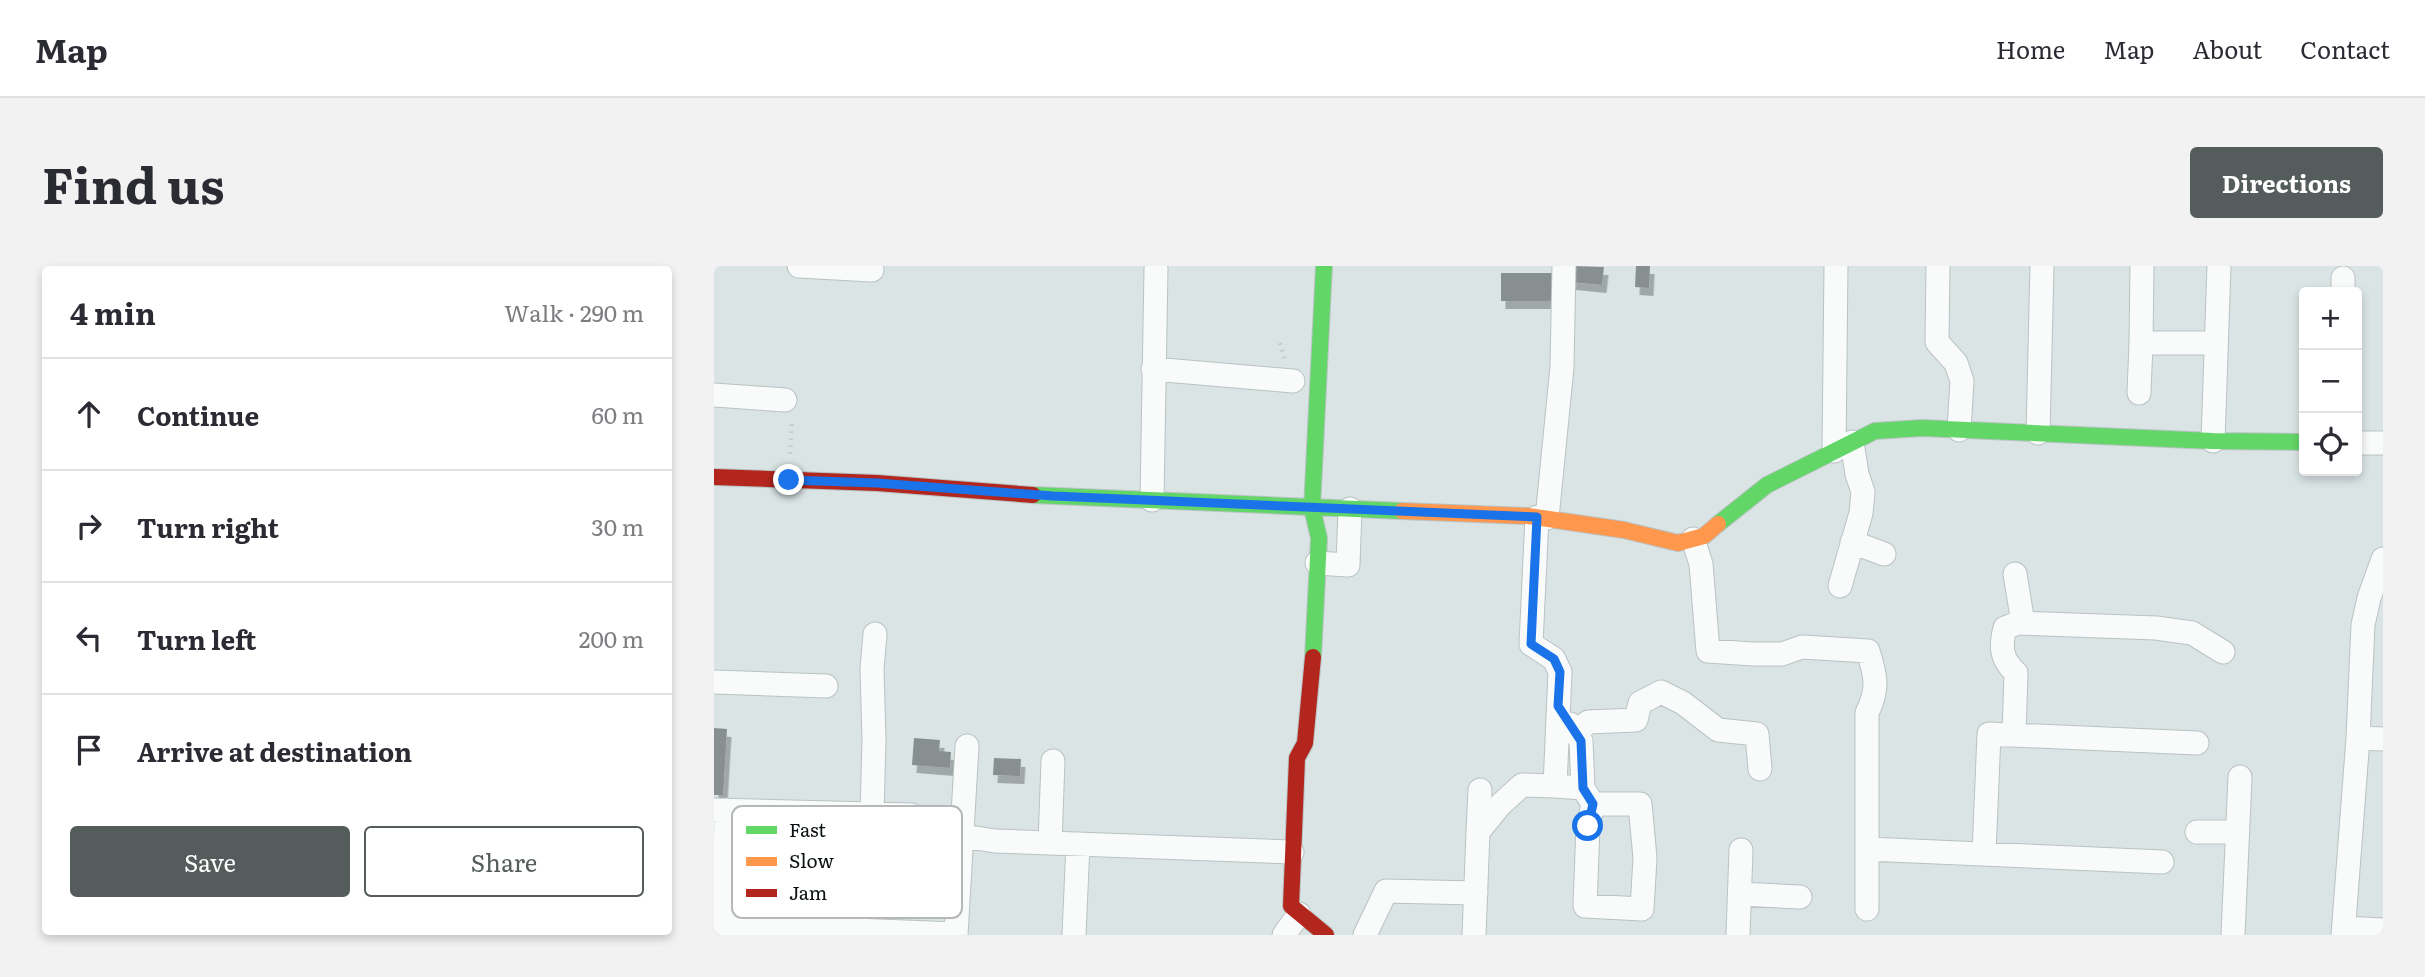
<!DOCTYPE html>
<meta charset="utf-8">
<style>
body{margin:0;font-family:Literata,serif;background:#f2f2f3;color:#2b2b33}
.controls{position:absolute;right:21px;top:21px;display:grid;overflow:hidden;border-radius:7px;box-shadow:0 4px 10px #0003}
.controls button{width:63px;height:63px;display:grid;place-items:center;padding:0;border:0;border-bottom:2px solid #e1e1e2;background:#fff;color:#2b2b33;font:35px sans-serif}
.stop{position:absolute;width:21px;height:21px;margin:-16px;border:5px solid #1a73e8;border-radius:50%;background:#fff}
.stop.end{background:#1a73e8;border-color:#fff;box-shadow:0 2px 7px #0008}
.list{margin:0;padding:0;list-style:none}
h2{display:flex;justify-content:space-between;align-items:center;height:91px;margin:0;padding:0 28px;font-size:30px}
h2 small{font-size:23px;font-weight:400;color:#7c7c81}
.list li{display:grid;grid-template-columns:46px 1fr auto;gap:21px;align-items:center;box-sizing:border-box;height:112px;padding:0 28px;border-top:2px solid #e1e1e2}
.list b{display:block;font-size:26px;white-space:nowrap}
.list em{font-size:23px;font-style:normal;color:#7c7c81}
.actions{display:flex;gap:14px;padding:21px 28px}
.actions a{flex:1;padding:16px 0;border:2px solid #545c5c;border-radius:7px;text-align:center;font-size:24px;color:#545c5c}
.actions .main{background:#545c5c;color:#fff}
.icon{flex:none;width:38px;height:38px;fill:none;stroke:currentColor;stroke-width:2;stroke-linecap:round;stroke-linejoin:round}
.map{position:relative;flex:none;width:1669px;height:669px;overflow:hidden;border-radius:7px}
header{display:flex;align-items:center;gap:42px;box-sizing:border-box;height:98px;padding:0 35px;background:#fff;border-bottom:2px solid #e1e1e2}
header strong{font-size:33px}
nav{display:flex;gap:38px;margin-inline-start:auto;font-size:24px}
.intro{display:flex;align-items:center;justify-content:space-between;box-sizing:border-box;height:168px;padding:0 42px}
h1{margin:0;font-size:49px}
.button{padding:18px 32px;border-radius:7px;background:#545c5c;color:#fff;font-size:24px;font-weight:700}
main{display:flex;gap:42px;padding:0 42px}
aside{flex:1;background:#fff;border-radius:7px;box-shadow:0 4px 10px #0003}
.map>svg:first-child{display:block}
.building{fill:#888f90;filter:url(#shadow)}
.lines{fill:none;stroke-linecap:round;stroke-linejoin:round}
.street-casing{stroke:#bac2c3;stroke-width:25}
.fast-casing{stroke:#bac2c3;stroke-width:18}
.slow-casing{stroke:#bac2c3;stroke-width:18}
.jam-casing{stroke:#bac2c3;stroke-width:18}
.path{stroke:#cbcdcd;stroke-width:4.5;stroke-dasharray:2 5;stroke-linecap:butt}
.street{stroke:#f9fbfb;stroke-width:23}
.fast{stroke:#63d668;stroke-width:16}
.slow{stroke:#ff974d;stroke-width:16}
.jam{stroke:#b3261e;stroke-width:16}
.route{stroke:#1a73e8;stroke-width:9}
.key{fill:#fff;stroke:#b6b8b8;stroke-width:2}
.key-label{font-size:19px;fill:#0c1213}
</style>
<header>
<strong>Map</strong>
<nav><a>Home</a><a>Map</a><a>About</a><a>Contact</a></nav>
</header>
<div class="intro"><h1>Find us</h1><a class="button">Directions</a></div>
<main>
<aside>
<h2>4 min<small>Walk · 290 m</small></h2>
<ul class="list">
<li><svg class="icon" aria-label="ahead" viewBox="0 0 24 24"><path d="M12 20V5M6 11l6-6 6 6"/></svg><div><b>Continue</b></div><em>60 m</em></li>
<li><svg class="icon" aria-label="right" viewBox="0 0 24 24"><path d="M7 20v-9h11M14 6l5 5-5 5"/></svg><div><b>Turn right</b></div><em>30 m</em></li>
<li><svg class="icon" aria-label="left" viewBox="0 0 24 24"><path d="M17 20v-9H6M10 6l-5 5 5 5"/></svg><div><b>Turn left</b></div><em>200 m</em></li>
<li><svg class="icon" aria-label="arrive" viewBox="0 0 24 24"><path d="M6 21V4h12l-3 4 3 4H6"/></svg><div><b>Arrive at destination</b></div></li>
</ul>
<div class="actions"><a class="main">Save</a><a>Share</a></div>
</aside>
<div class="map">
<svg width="1669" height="669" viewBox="0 0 1669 669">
<defs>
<filter id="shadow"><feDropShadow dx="4.5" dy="8" stdDeviation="0" flood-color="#0004"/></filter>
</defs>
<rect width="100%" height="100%" fill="#dae4e5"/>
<path class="building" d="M858,0L890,1L888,19L857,16Z
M922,0H936L935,22L921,21Z
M787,7H840L839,35H787Z
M0,462L13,463L9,529H0Z
M200,472L226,474L225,485L237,486L236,502L198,499Z
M280,492L307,493L306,510L279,509Z"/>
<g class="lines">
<g class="street-casing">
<path id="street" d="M85,0L158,4
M1224,0L1223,76L1242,97L1248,115L1245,164
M1629,26V12
M1427,77L1428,0
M439,103L579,115
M1425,127L1427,77H1502
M0,129L71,134
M1324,167L1328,0
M1499,175L1505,0
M1643,177H1669
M1120,185L1122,0
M438,234L442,3
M823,251L817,378L840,393L846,406L841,520L869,522L879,538H926L931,592L928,643L871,640L874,560L879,538
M833,252L848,101L850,0
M979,273L987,298L994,385L1039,388H1068L1088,381L1154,385C1162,410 1165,422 1153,447V643
M1138,276L1170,288
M1669,293L1655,332L1649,359L1644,472L1669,473
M603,297L634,299L636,243
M1301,308L1309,357
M1126,320L1147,247L1149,226L1143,208L1138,176
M0,416L112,420
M856,458L867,475L869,522
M862,468L874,456L922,454L926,437L947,426L969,437L1004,464L1043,468L1046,503
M1300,469L1302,407C1287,393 1286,381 1291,362L1304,357L1442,362L1478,367L1509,386
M766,524L764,566L786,539L808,519L841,520
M0,544L197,549L249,570L281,575L578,586
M158,548L160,474L158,403L161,368
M1483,566H1523
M336,577L339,495
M1153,583L1448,596
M1270,588L1275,468L1483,477
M1026,628L1086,631
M10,659L242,668
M1630,662L1669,664
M108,664L111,547
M10,669L12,544
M242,669L253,480
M360,669L364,578
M570,669L585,648
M651,669L672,625L762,627
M760,669L764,566
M1024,669L1027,584
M1519,669L1526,511
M1629,669L1644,472"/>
</g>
<g class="fast-casing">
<path id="fast" d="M319,229L688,245
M1004,258L1053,219L1161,165L1208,162L1499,175L1590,176
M599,391L605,272L598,242L610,0"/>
</g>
<g class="slow-casing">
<path id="slow" d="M688,245L814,250L910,264L964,277L990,270L1004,258"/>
</g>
<g class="jam-casing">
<path id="jam" d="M0,211L163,217L319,229
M599,391L591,477L583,492L577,640L612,669"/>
</g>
<path class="path" d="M566,77L571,94
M76,188L78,155"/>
<use href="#street" class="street"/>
<use href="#fast" class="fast"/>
<use href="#slow" class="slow"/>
<use href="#jam" class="jam"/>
</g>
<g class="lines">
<path class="route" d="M75,214L163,217L339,230L823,251L817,378L840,393L846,406L844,440L867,475L869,522L879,538L874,560"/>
</g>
<rect x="18" y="540" width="230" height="112" rx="10" class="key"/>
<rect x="32" y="560" width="31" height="8" fill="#63d668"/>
<rect x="32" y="591" width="31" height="9" fill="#ff974d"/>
<rect x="32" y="623" width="31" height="8" fill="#b3261e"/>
<g class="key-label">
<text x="75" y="571">Fast</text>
<text x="75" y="602">Slow</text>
<text x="75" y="634">Jam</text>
</g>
</svg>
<div class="controls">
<button>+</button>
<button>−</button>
<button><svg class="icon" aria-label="locate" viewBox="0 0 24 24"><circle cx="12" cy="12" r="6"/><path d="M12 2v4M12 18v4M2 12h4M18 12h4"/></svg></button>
</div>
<div class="stop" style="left:874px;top:560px"></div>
<div class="stop end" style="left:75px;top:214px"></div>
</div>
</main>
